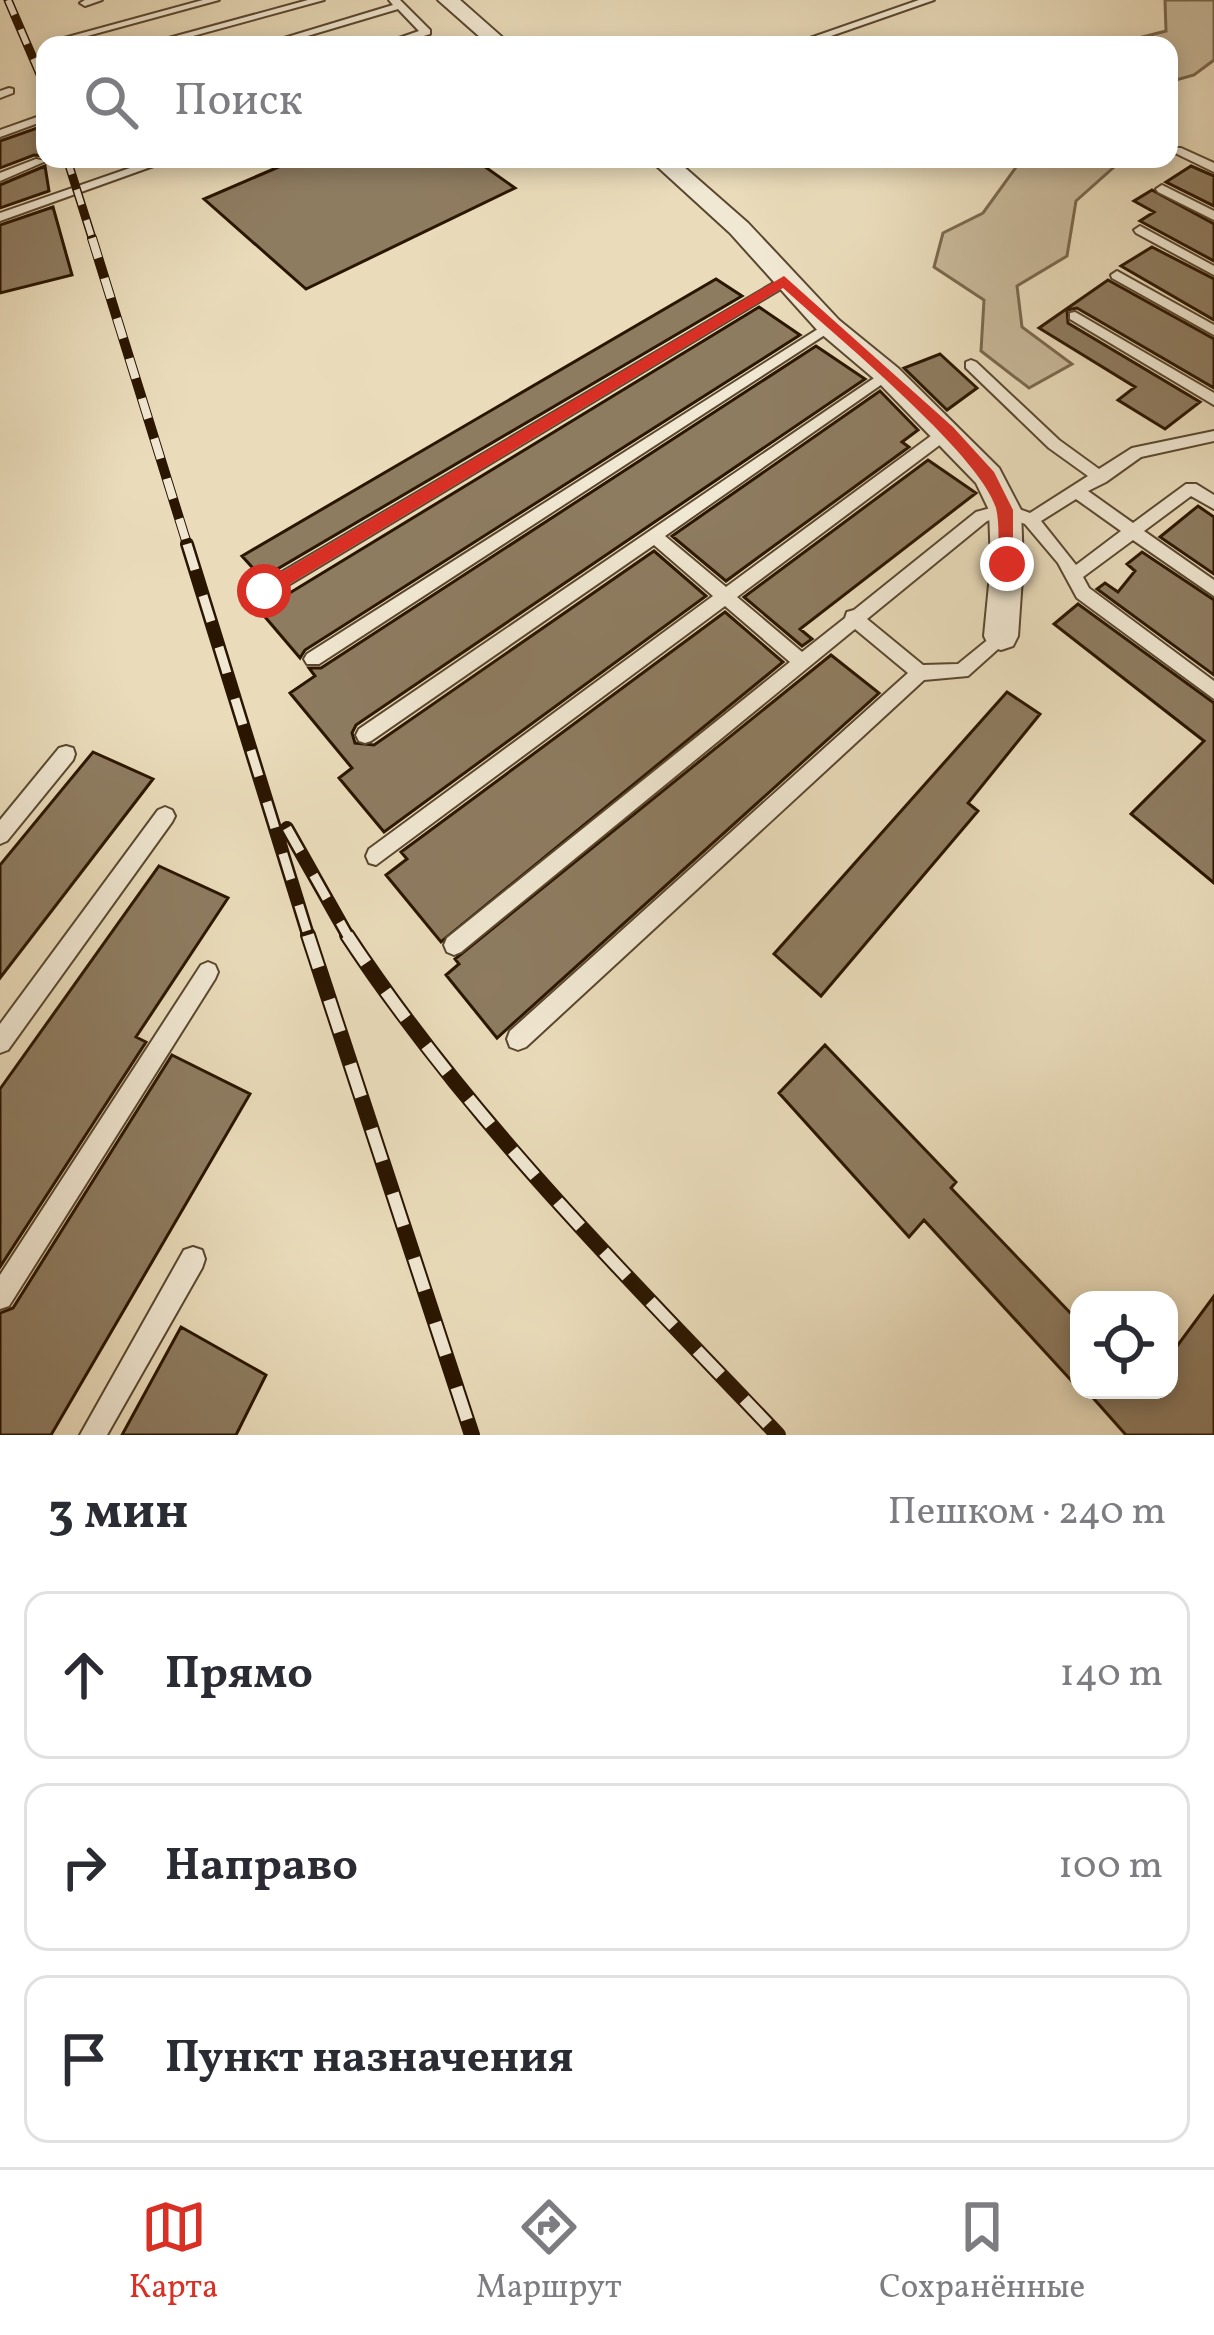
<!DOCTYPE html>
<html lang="ru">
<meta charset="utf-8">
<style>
body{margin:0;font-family:Vollkorn,serif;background:#f7f7f7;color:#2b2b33}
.controls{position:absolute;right:36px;bottom:36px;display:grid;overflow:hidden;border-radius:24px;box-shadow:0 6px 18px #0003}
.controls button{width:108px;height:108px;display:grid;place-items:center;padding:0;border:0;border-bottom:3px solid #e1e1e2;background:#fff;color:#2b2b33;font:60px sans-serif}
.stop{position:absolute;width:36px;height:36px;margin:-27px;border:9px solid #d93025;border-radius:50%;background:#fff}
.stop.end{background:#d93025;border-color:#fff;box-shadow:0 3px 12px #0008}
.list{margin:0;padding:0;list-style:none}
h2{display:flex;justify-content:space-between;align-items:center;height:156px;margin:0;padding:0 48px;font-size:51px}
h2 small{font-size:39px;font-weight:400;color:#7c7c81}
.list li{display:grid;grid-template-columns:78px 1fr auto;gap:36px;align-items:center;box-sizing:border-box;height:168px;margin:0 24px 24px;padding:0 24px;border:3px solid #e1e1e2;border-radius:24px}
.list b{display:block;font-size:45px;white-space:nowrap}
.list em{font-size:39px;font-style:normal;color:#7c7c81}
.icon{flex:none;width:66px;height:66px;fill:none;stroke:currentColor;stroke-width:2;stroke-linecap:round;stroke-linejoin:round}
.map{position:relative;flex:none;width:1214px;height:1435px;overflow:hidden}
.search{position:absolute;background:#fff;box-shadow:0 6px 18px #0003;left:36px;right:36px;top:36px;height:132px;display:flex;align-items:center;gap:30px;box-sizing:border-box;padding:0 42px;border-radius:24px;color:#7c7c81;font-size:45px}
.sheet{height:732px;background:#fff}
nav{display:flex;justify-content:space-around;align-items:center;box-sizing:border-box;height:168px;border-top:3px solid #e1e1e2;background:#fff;font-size:33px;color:#7c7c81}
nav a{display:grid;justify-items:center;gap:6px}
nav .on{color:#d93025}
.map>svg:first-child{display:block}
.green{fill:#c9ba9b;stroke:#7a684e;stroke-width:3}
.building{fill:#8e7c61;stroke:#2a1500;stroke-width:3}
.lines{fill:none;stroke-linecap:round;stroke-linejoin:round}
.service-casing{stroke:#5a472f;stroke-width:4}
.minor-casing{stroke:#5a472f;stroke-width:4}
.service{fill:#f1e8d3;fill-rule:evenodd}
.minor{fill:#f1e8d3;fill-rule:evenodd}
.rail-far3-casing{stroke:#2a1500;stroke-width:9}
.rail-far2-casing{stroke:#2a1500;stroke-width:10}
.rail-far1-casing{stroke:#2a1500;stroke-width:14}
.rail-casing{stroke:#2a1500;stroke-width:16}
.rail-far3{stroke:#f1e8d3;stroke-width:6;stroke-dasharray:16;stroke-linecap:butt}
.rail-far2{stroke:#f1e8d3;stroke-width:8;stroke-dasharray:21;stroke-linecap:butt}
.rail-far1{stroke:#f1e8d3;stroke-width:9;stroke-dasharray:27;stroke-linecap:butt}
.rail{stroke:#f1e8d3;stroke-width:12;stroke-dasharray:34;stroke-linecap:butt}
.route{fill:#d93025}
</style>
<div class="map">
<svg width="1214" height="1435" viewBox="0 0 1214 1435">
<rect width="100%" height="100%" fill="#eadcbb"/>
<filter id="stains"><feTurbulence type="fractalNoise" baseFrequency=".00167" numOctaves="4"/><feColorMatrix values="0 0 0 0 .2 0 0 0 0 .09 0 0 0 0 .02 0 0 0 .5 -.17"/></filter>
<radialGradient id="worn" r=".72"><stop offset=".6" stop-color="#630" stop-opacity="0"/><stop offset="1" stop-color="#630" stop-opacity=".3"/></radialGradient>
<path class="green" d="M1165,0H1214V60L1194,75L1169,82V45H1111L1166,31Z
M1022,159H1123L1076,201L1067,256L1017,286L1022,327L1072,364L1029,388L981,351L984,300L934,267L943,233L983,213Z"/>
<path class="building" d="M40,127L45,156L34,155L0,168V141Z
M297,159H474L515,188L306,289L204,199Z
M45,166L49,191L0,208V185Z
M1191,166L1214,176V206L1166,182Z
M1152,190L1214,224V261L1140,221L1154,212L1134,201Z
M53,207L72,275L0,293V225Z
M1152,247L1214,279V320L1121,266Z
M716,279L742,296L262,578L242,556Z
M1108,280L1214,339V388L1077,308L1067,310L1068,323L1200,402L1165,429L1118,400L1135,387L1039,328Z
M759,307L800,335L305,650L300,658L260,611Z
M816,346L865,379L356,725L352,733L355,743L374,745L654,551L706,596L384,832L339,778L352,768L290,693L315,676L309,668H321Z
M940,354L977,388L947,410L904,368Z
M880,391L918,430L902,442L909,447L726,581L672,536Z
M928,460L976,493L800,629L812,639L802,646L744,597Z
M1198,506L1214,517V574L1160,537Z
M1142,552L1214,600V675L1097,589L1105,583L1118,592L1135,571L1127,564Z
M1078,604L1214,703V883L1131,814L1204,741L1054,624Z
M725,612L783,662L441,942L386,875L407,859L401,852Z
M831,655L879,693L497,1038L446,975L459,964L455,959Z
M1007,692L1040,714L968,803L978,811L821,996L774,954Z
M93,752L153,779L0,978V865Z
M159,866L228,898L136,1037L146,1042L0,1267V1089Z
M825,1045L956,1182L951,1188L1079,1322V1389L924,1220L909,1237L779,1093Z
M172,1055L250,1094L51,1435H0V1313L13,1308Z
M1214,1296V1435H1126L1086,1390H1169V1357Z
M181,1327L266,1375L236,1435H122Z"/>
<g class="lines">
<g class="service-casing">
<path id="service" d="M102,0L85,6L80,3L85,0Z
M203,0H219L69,41L64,38Z
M308,0H324L160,45H143Z
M389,0H400L430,30V34L395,45H379L419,31L398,9L277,45H261L393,5Z
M919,0H934L805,45H790Z
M9,88L13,89V93L0,98V91Z
M37,117L41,118V122L0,137V130Z
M1173,148H1181L1214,163V172L1173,152Z
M36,159L46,161L0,181V173Z
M156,159H173L0,221V213Z
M1162,185L1214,211V220L1158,192L1156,189Z
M1140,226L1214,266V275L1136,233L1134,230Z
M1117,271L1214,325V335L1112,278L1111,275Z
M784,277L789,278V284L270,596H258L256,591L258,586Z
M1075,312L1214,393V405L1070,319V313Z
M829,322L834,323V329L319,664H307L304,659L307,654Z
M971,360L976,362L1059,440L1099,469L1132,448L1214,431V441L1141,457L1106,482L1088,491L1133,523L1186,484H1196L1214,495V509L1191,496L1144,531L1214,580V596L1133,540L1083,577L1089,588L1214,681V699L1077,598L1058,563L1025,524L1004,516L987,521L867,619L923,665L958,664L1001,629L1010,636L1007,641L968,676L924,680L526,1047L518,1050L510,1047L507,1039L510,1031L908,673L855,629L461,952L454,955L447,952L444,945L447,938L790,662L725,606L376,865L369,863L366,856L369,849L713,596L654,545L371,741L365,743L359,741L356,735L359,729L883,372H893L895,375L665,536L726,587L943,427H953V435L737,597L802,652L845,618L847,612L854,610L976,512L1005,504L1030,513L1088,476L1049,448L966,368V362ZM1076,499L1121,531L1076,565L1041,521Z
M66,746L73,748L75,754L73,760L7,841L0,844V820L59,748Z
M165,807L172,810L175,816L172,822L8,1050L0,1053V1024L158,810Z
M208,962L215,965L218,972L215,979L9,1306L0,1309V1275L201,965Z
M193,1247L202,1250L205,1259L202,1268L107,1435H80L184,1250Z"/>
</g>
<g class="minor-casing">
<path id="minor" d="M438,0H460L511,45H489Z
M649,159H675L748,223L839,320L898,368L999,468L1021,510L1023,564L1018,636L1013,646L1001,650L989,646L984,636L991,564L989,510L976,483L878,382L819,332L730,233Z"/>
</g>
<use href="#service" class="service"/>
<use href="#minor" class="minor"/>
<g class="rail-far3-casing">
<path id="rail-far3" d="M8,0L45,86
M67,159L93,241"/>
</g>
<g class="rail-far2-casing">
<path id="rail-far2" d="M92,238L188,547"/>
</g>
<g class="rail-far1-casing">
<path id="rail-far1" d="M187,544L309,938
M287,828L349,938"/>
</g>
<g class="rail-casing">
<path id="rail" d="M308,935L472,1435
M347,935C469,1120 626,1275 778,1435"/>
</g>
<use href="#rail-far3" class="rail-far3"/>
<use href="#rail-far2" class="rail-far2"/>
<use href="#rail-far1" class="rail-far1"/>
<use href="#rail" class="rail"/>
</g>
<path class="route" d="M784,276L953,427L994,472L1013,510V569H1001L998,564C998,547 1000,525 996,508C979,453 831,332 783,288L270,596H258V586Z"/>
<rect width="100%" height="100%" filter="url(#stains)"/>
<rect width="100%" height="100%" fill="url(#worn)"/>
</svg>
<div class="controls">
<button><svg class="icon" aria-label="locate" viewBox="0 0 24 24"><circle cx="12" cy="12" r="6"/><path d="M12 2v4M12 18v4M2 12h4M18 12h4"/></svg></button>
</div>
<div class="stop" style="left:264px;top:591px"></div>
<div class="stop end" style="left:1007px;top:564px"></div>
<div class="search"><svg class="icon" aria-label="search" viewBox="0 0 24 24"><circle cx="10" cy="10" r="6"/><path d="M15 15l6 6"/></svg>Поиск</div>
</div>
<section class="sheet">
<h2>3 мин<small>Пешком · 240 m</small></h2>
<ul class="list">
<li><svg class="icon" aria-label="ahead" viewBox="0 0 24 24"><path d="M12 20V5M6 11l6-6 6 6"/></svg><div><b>Прямо</b></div><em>140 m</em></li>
<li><svg class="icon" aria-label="right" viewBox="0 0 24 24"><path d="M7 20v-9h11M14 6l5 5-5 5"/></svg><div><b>Направо</b></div><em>100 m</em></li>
<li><svg class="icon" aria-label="arrive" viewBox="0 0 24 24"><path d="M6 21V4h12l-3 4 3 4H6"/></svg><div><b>Пункт назначения</b></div></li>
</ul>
</section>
<nav>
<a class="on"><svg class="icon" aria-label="map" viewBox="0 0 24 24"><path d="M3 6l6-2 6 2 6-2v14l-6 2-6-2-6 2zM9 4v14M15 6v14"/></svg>Карта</a>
<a><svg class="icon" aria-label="directions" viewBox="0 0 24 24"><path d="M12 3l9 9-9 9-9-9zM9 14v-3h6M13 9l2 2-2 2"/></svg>Маршрут</a>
<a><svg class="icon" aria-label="saved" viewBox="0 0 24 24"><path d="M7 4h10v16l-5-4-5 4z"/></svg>Сохранённые</a>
</nav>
